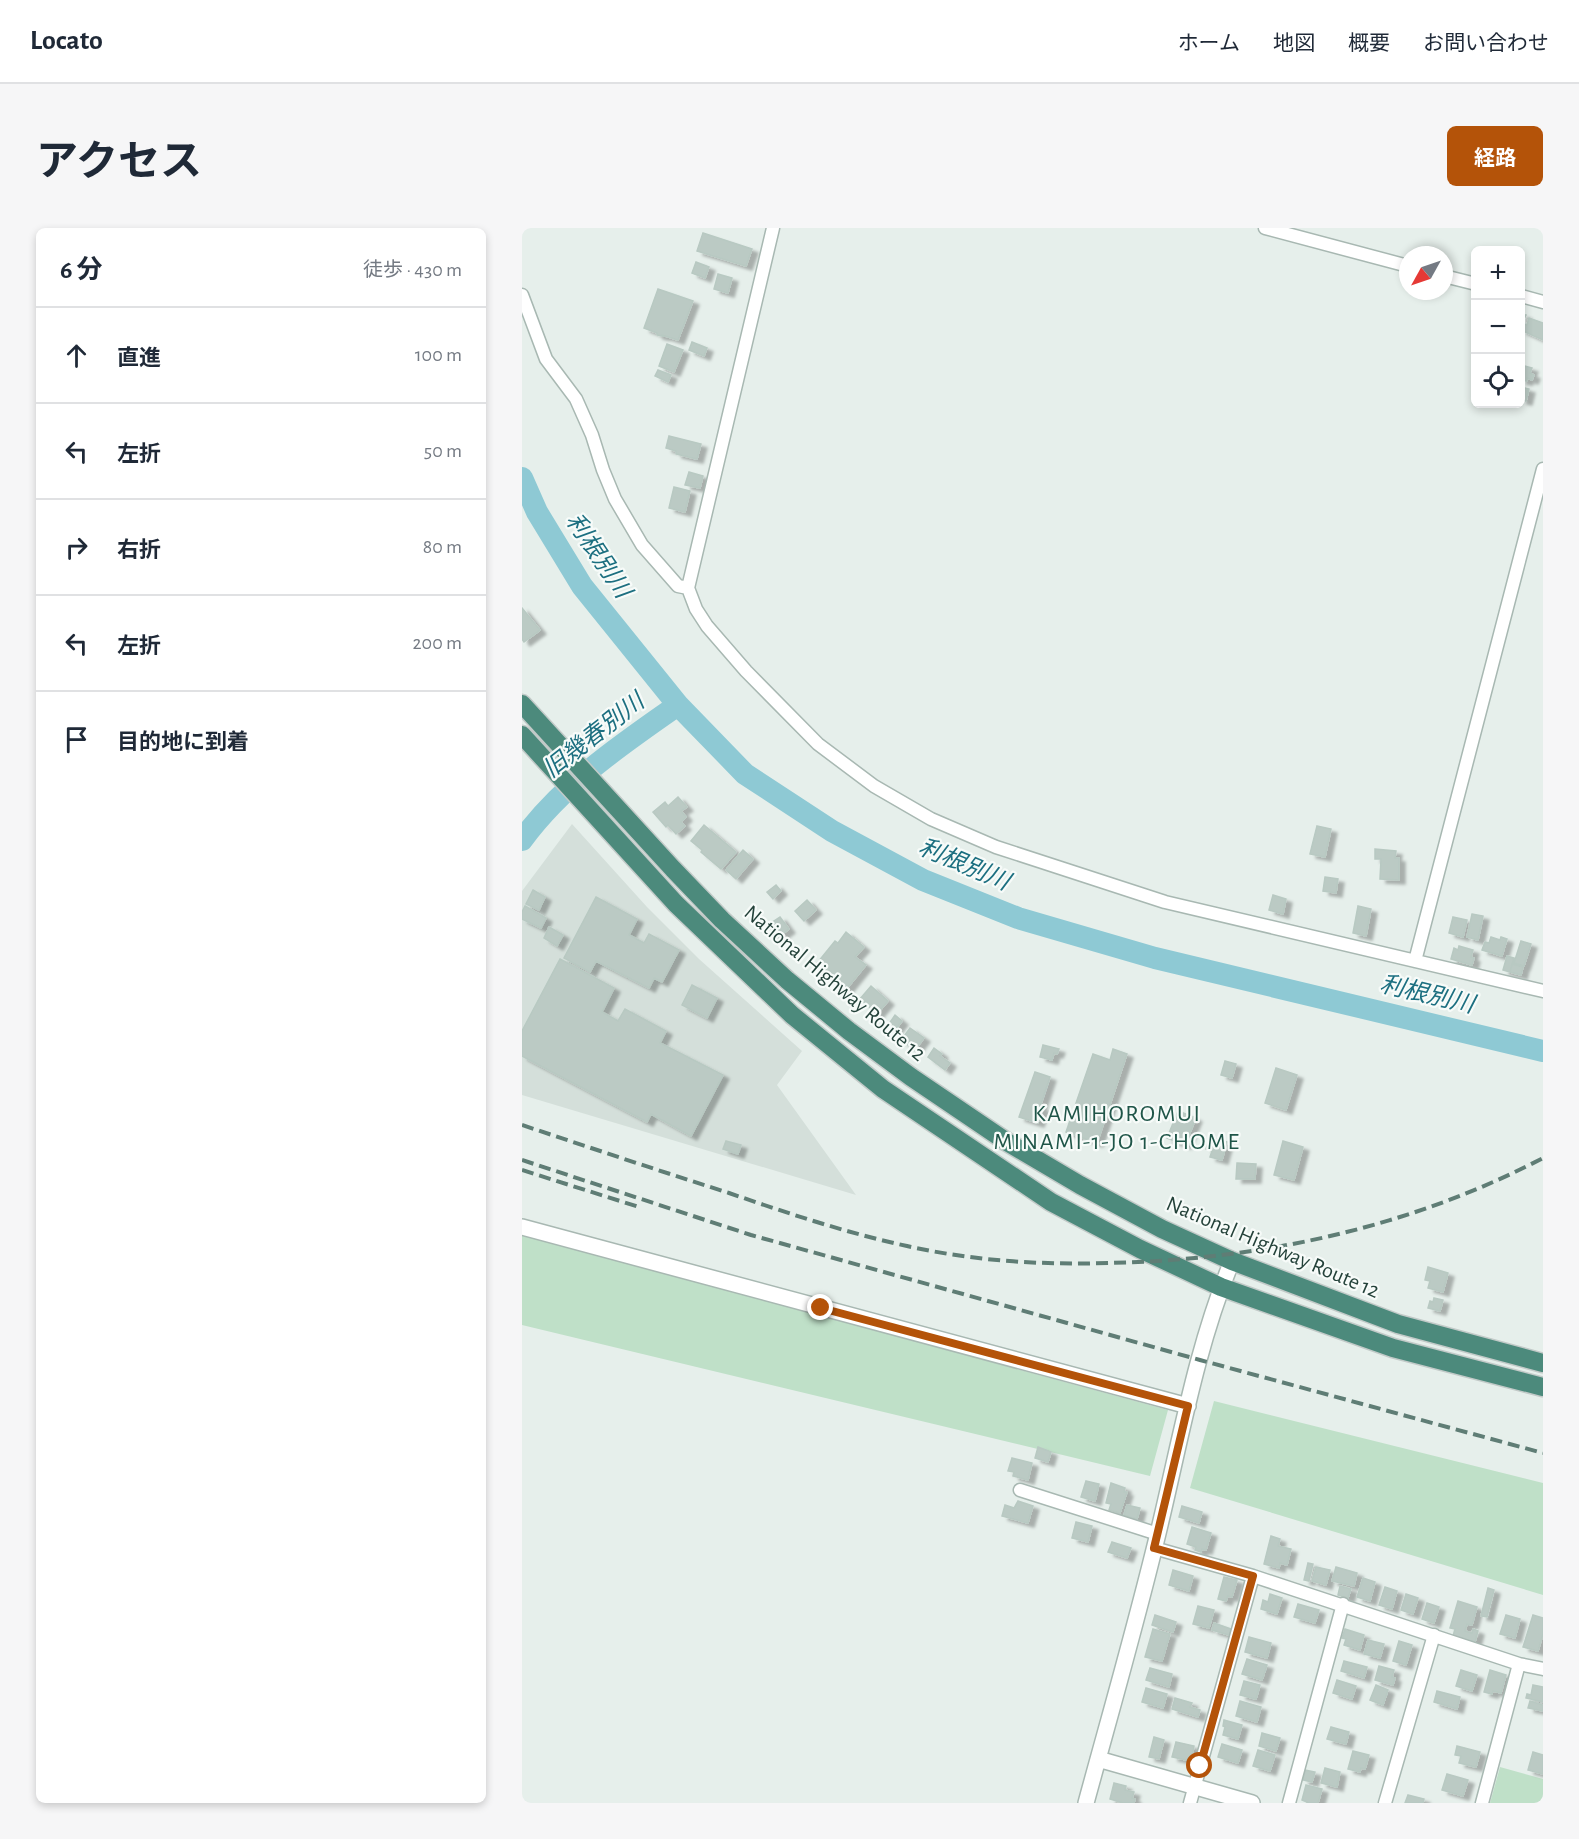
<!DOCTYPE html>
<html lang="ja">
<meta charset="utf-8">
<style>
body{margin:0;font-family:"Alegreya Sans","Noto Sans JP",sans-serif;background:#f6f6f7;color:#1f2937}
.controls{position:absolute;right:18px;top:18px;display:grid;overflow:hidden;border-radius:9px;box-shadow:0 3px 9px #0003}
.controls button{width:54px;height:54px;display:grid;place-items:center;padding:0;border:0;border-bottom:2px solid #e0e1e3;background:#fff;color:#1f2937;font:30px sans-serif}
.compass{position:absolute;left:877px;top:18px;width:54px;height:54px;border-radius:50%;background:#fff;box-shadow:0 3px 9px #0003;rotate:230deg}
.stop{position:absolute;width:18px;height:18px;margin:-14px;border:4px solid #b45309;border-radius:50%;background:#fff}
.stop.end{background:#b45309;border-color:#fff;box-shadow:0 2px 6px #0008}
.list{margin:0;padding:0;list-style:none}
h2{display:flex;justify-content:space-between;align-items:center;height:78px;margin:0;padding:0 24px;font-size:26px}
h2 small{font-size:20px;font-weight:400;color:#747a83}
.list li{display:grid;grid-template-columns:39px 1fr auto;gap:18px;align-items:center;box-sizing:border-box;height:96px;padding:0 24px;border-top:2px solid #e0e1e3}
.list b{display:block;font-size:22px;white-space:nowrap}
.list em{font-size:20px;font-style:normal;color:#747a83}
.icon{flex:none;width:33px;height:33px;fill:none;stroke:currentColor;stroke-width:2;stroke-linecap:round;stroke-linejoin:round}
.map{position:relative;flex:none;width:1021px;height:1575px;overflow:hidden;border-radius:9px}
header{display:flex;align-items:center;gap:36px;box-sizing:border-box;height:84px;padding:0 30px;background:#fff;border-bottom:2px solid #e0e1e3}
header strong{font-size:28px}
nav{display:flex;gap:33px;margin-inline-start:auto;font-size:21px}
.intro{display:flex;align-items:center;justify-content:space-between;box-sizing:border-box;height:144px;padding:0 36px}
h1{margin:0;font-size:42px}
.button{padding:15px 27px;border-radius:9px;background:#b45309;color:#fff;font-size:21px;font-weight:700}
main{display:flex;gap:36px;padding:0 36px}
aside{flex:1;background:#fff;border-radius:9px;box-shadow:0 3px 9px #0003}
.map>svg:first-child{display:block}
.built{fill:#d4dfda}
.green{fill:#bfe0c8}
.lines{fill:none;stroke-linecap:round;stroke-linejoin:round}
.river{stroke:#8ec9d4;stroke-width:22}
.building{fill:#bbcac4;stroke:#b8c9c2;stroke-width:1.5;filter:url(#shadow)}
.minor-casing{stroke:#a8b8b2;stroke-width:15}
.tertiary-casing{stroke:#a8b8b2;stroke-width:18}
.trunk-casing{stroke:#c2cac8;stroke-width:21}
.minor{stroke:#fff;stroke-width:12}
.tertiary{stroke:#fff;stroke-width:15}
.trunk{stroke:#4c8a7c;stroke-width:18}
.rail{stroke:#5f7d75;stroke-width:4;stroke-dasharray:12 6;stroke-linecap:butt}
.route{stroke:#b45309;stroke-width:8}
.labels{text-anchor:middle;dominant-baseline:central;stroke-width:4.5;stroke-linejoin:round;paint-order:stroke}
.street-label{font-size:22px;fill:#24423a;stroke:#f7fbf9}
.water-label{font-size:24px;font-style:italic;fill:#1c6f80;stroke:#f7fbf9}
.neighbourhood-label{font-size:24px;letter-spacing:1.5px;fill:#1f5548;stroke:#f7fbf9}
</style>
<header>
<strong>Locato</strong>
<nav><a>ホーム</a><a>地図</a><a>概要</a><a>お問い合わせ</a></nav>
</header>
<div class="intro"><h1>アクセス</h1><a class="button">経路</a></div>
<main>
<aside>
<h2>6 分<small>徒歩 · 430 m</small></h2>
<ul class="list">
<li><svg class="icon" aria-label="ahead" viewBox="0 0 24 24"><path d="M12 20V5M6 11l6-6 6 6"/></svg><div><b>直進</b></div><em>100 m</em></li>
<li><svg class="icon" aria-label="left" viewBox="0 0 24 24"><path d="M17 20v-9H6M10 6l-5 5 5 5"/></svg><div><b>左折</b></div><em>50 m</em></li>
<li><svg class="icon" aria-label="right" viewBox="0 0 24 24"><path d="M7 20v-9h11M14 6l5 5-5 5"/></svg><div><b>右折</b></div><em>80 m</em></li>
<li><svg class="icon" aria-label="left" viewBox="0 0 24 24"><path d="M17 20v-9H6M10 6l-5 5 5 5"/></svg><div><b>左折</b></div><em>200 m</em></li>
<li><svg class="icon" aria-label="arrive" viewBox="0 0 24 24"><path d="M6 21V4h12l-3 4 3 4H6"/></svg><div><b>目的地に到着</b></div></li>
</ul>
</aside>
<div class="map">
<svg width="1021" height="1575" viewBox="0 0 1021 1575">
<defs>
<filter id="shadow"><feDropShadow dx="6" dy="4" stdDeviation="1.5" flood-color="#0004"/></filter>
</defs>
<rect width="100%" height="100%" fill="#e6efeb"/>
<path class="built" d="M50,596L125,679L177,731L280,823L255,857L334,967L0,867V663Z"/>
<path class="green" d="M0,1007L646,1182L628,1248L0,1097Z
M692,1173L1021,1255V1367L668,1260Z
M978,1539L1021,1551V1575H968Z"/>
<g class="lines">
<path class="river" d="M0,250L15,284L60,358L156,477L223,546L310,603L401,652L496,690L633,730L1021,823
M0,612C41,556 100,516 156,477"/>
</g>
<path class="building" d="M181,5L230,21L224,38L175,23Z
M174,34L187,39L183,50L170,45Z
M196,46L210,50L206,65L192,61Z
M136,61L171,73L156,112L140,107V108L135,107V105L122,100Z
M999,86L1004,87L1000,95L1005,97L1007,90L1021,95V112L999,102L1000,98L999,97Z
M170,114L185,120L182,128L167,122Z
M145,116L161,122L152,144L137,138Z
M999,137L1010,140L1008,145L1012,147L1010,152L1005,150V153L999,152Z
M136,142L149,147L146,154L133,148Z
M999,159L1007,161L1004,173L999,172Z
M147,208L179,216L175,231L154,226V223L144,220Z
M167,244L181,248L178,260L163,257Z
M152,259L168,263L163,284L147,280Z
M0,380L18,402L2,414L0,411Z
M156,569L165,579L159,583L164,589L159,594L163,598L154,606L146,597L144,599L131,584L143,574L146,578Z
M182,597L214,624L199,641L179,624L180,622L169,613Z
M795,598L809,601L803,629L788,626Z
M853,621L874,623L873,630H877V652L858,651L859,631H853Z
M221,622L231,631L214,651L204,642Z
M803,649L816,651L814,665L801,663Z
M254,657L259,663L251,671L245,664Z
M11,662L23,669L17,682L4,676Z
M751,667L764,671L761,686L747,682Z
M74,669L115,691L107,707L122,715L127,706L157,722L140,754L132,750L127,760L74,733L68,744L42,730Z
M285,672L294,682L282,693L273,683Z
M3,678L24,690L19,700L0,691V684Z
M836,678L849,681L844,708L831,705Z
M950,686L961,688L956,712L945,709Z
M258,689L267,701L255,710L246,697Z
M931,689L945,692L941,709L927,705Z
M27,699L41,707L35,718L22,710Z
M324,704L342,719L333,729L344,737L322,764L292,739L313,713L316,715Z
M969,709L978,712L979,709L985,711L980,728L960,722L963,714L967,715Z
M999,713L1009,716L1002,738L992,735Z
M937,718L951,722L949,729L952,730L950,737L929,731L932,720L936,722Z
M985,728L992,730L988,744L981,742Z
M38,731L92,760L80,784L96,793L103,781L144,803L138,815L201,847L169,908L129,886L125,894L0,828V803Z
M990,736L1001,739L999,747L988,744Z
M170,757L195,770L185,790L160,777Z
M349,758L366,773L355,786L338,771Z
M373,787L380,793L371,805L364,800Z
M388,800L402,810L393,822L379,812Z
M521,817L537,821L535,826L532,825L530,832L518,829Z
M412,820L420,826L418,828L428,835L423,842L406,829Z
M591,821L605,826L575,915L544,904L571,826L588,832Z
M703,833L714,836L710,850L699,847Z
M754,840L775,847L764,882L743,875Z
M513,844L528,849L518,879L521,880L516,895L497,889Z
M656,883L674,890L663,917L645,910Z
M688,909L705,914L700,932L688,929L690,923L684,921Z
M204,913L219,917L216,926L201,921Z
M761,913L781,919L772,952L752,947Z
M715,935L734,936L733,951H714Z
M906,1039L926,1045L921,1064L906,1060L908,1053L903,1052Z
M912,1070L921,1072L918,1083L906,1080L908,1073L911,1074Z
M516,1219L529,1224L526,1234L513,1230Z
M490,1230L510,1235L506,1252L491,1248L492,1244L486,1243Z
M564,1253L577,1256L573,1273L559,1269Z
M589,1255L603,1260L602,1264H605L598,1285L587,1282L589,1276L584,1275Z
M496,1273L511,1278L506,1295L480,1288L483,1277L492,1280Z
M605,1277L618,1280L615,1291L602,1287Z
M660,1278L680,1284L677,1295L657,1289Z
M554,1294L570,1298L566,1314L550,1310Z
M670,1299L689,1305L684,1322L680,1321L679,1324L673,1322L674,1319L665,1316Z
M749,1308L758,1311L756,1318L769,1321L765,1337L758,1335L757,1340L742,1336Z
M590,1314L609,1320L605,1330L586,1324Z
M786,1335L791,1336L787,1353L782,1352Z
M794,1339L808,1342L804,1357L790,1353Z
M814,1339L835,1345L832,1358L810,1353Z
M651,1342L671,1348L667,1363L647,1357Z
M702,1349L715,1352L710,1369L706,1368L704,1373L696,1371Z
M841,1350L853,1354L848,1373L835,1369Z
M818,1358L829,1361L826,1370L816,1367Z
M863,1359L875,1363L870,1381L857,1377Z
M966,1360L972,1362L965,1389L959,1388Z
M748,1366L760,1370L755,1386L739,1381L741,1372L746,1374Z
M884,1366L896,1370L891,1386L879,1382Z
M936,1373L955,1379L950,1397L945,1396L943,1403L950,1405L951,1401L956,1403L953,1414L931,1408L933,1401L928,1400Z
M905,1375L917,1379L912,1395L900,1391Z
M776,1376L797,1382L793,1395L772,1389Z
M676,1378L692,1382L687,1400L671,1396Z
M633,1387L654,1394L651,1404L630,1397Z
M984,1387L998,1391L993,1410L978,1406Z
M1011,1387L1021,1390V1406L1016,1423L1001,1419Z
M692,1395L709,1401L707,1407L690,1402Z
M631,1401L648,1406L640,1433L623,1429Z
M823,1401L842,1407L838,1422L822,1417L824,1411L820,1410Z
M727,1409L749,1415L745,1430L723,1424Z
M846,1412L862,1416L858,1430L842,1426Z
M877,1413L890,1417L884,1437L871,1433Z
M725,1431L745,1437L740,1452L720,1446Z
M822,1433L845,1439L842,1450L819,1443Z
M857,1438L872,1442L870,1449L873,1450L871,1457L853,1452Z
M628,1440L650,1446L647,1459L624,1452Z
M939,1442L955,1447L950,1463L934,1458Z
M968,1442L984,1447L979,1465L971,1463L970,1466L962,1464Z
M815,1452L834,1458L830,1471L811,1465Z
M722,1453L738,1457L734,1471L718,1467Z
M854,1457L866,1462L861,1477L848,1472Z
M1011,1457L1021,1459V1474L1004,1470L1005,1466L1009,1467Z
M624,1460L645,1466L641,1480L620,1474Z
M915,1463L938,1469L935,1481L912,1474Z
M653,1470L670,1475L668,1479L678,1482L676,1489L650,1481Z
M718,1473L739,1479L735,1494L714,1488Z
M1008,1473L1021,1477V1483L1006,1480Z
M702,1492L720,1497L716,1511L701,1507L703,1499L701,1498Z
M809,1499L827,1504L824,1516L805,1511Z
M740,1505L758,1510L754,1523L737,1518Z
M632,1509L642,1512L637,1531L627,1529Z
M654,1514L672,1518L669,1533L650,1529Z
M700,1516L720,1522L716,1535L696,1529Z
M935,1518L958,1524L954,1539L937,1535L939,1528L933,1527Z
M736,1522L753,1527L748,1543L731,1538Z
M831,1523L847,1527L843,1541L839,1540L838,1544L826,1541Z
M1011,1524L1021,1527V1546L1006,1542Z
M803,1540L818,1544L815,1559L799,1555Z
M783,1542L793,1544L790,1554L781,1552Z
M925,1546L946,1552L941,1568L920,1562Z
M592,1555L604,1558L603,1562L612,1564L610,1570L613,1571L612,1575H601L588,1571Z
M784,1557L800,1561L796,1575H785V1574L780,1572Z
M886,1567L902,1571L901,1575H883Z"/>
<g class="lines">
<g class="minor-casing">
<path id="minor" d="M251,0L166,360L174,381L185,398L224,443L296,516L352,558L409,591L474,619L643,674L1021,763
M743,0L886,38
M922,48L954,56
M0,67L24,131L54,171L70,207L81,242L93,271L120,317L156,358L166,360
M999,68L1021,74
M893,733L1021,241
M498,1262L636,1306
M632,1320L731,1348L997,1436L1021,1441
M668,1575L731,1348
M767,1575L821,1376
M863,1575L912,1407
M960,1575L997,1436"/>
</g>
<g class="tertiary-casing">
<path id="tertiary" d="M0,999L666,1178
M576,1531L730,1575
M564,1575C589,1483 616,1390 638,1297C659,1209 675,1117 710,1033"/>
</g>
<g class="trunk-casing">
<path id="trunk" d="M0,476L151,641L200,692L265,752L327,803L389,849L485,914L558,957L640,1001L710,1033L876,1096L1021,1135
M0,507L154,676L270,787L361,861L529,974L618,1021L699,1059L871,1120L1021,1159"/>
</g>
<use href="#minor" class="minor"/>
<use href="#tertiary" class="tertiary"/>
<use href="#trunk" class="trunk"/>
<path class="rail" d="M0,897C69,920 138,943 207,965C265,985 325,1005 385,1018C452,1033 518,1037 586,1035C737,1032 887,1000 1021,930
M0,932L229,1007L678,1132L1021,1225
M0,942L117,979"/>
</g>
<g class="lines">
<path class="route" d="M299,1080L666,1178L632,1320L731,1348L678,1538"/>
</g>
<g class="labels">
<g class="street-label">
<text transform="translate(313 755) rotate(40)">National Highway Route 12</text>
<text transform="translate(751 1019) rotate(23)">National Highway Route 12</text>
</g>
<g class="water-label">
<text transform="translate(76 328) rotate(56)">利根別川</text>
<text transform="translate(72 508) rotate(-38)">旧幾春別川</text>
<text transform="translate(442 637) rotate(23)">利根別川</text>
<text transform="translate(905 767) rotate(13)">利根別川</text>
</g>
<g class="neighbourhood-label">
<text x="595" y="886">KAMIHOROMUI<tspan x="595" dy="28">MINAMI-1-JO 1-CHOME</tspan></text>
</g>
</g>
</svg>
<div class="controls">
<button>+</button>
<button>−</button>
<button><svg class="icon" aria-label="locate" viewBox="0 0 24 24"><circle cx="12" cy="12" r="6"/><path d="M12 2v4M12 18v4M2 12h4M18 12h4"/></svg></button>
</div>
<svg class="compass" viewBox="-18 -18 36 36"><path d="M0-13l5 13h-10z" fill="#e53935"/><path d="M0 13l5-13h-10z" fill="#747a83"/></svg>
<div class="stop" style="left:678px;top:1538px"></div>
<div class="stop end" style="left:299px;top:1080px"></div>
</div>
</main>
